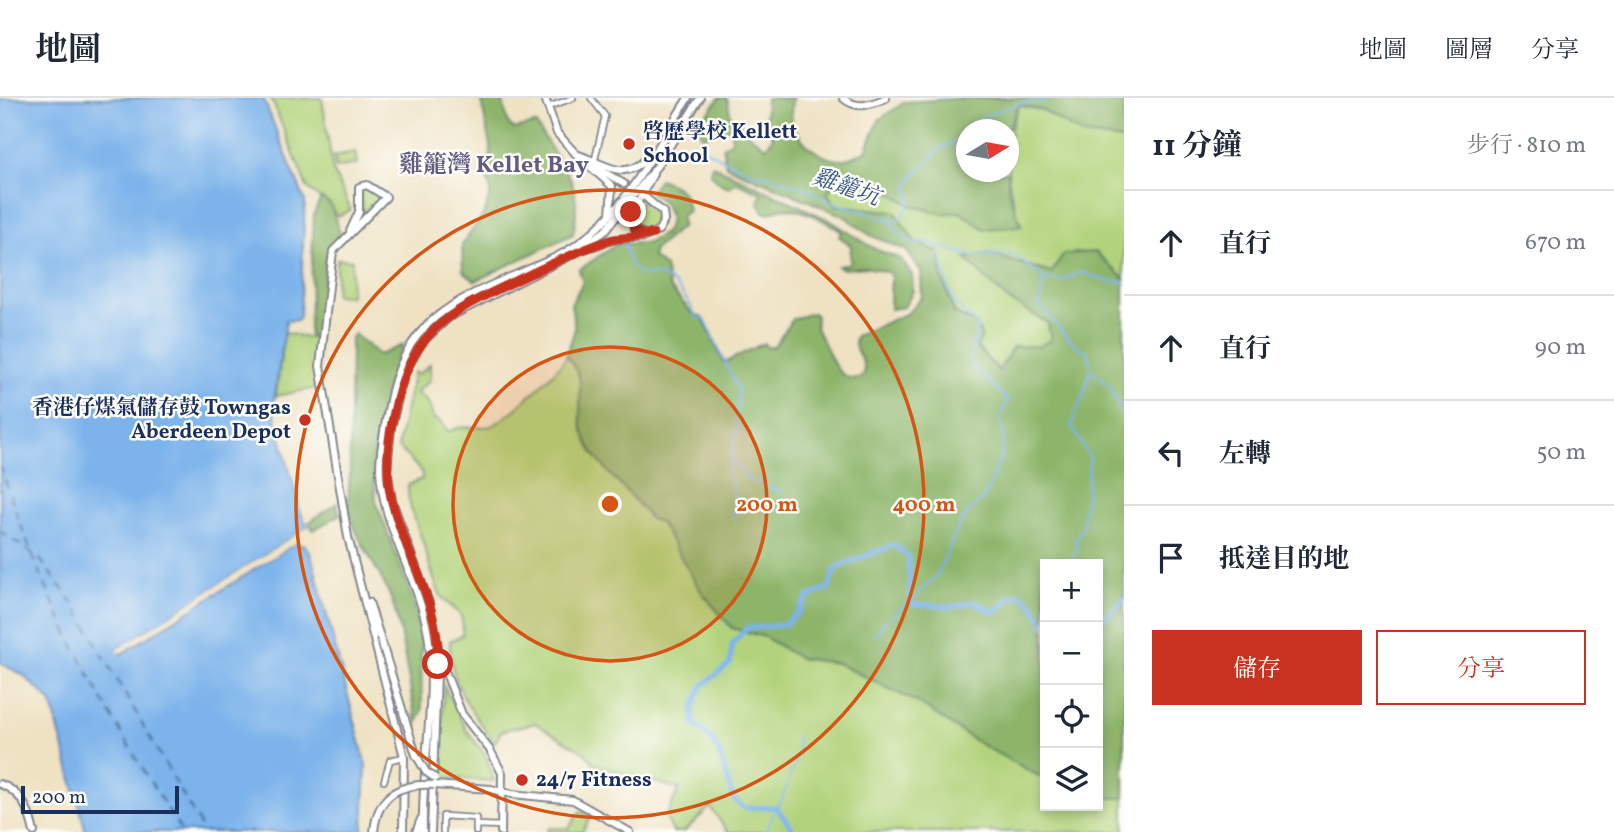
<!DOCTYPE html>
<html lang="zh-TW">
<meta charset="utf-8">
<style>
body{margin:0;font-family:Vollkorn,"Noto Serif TC",serif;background:#f6f6f7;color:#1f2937}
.controls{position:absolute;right:21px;bottom:21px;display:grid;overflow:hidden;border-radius:0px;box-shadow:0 4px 10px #0003}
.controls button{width:63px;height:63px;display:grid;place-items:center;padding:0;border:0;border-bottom:2px solid #e0e1e3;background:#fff;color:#1f2937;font:35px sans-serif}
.compass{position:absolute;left:956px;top:21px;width:63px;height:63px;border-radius:50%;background:#fff;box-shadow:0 4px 10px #0003;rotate:79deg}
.scale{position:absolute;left:21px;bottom:18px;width:158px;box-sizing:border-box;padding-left:7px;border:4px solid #1b2f5e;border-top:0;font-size:19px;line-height:24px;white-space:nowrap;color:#1b2f5e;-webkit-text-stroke:5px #fdfcf7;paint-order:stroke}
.stop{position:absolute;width:21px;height:21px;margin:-16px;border:5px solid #c8321e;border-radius:50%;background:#fff}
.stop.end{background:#c8321e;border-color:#fff;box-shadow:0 2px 7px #0008}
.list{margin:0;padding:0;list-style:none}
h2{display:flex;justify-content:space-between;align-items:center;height:91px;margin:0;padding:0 28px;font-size:30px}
h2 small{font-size:23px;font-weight:400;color:#747a83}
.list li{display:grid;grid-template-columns:46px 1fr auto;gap:21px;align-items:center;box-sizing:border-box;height:105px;padding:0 28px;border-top:2px solid #e0e1e3}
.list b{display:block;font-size:26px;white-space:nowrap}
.list em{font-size:23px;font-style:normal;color:#747a83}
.actions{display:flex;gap:14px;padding:21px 28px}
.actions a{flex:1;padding:16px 0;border:2px solid #c8321e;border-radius:0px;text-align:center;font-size:24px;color:#c8321e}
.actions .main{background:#c8321e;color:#fff}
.icon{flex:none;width:38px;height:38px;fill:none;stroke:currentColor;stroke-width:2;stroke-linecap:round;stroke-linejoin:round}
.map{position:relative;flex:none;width:1124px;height:734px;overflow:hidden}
header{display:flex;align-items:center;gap:42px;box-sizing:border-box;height:98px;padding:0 35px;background:#fff;border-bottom:2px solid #e0e1e3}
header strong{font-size:33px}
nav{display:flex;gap:38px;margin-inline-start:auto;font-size:24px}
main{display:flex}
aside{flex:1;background:#fff}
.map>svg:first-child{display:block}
.green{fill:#b2d37b;stroke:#66816c;stroke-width:2}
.forest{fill:#8db56b;stroke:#547264;stroke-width:2}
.water{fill:#7bb3eb;stroke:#4b71a4;stroke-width:2}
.pier{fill:#efe2c3}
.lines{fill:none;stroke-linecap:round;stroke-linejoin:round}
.stream{stroke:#7bb3eb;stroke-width:2}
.canal{stroke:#7bb3eb;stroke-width:5}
.ferry{stroke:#385788;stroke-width:2;stroke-dasharray:9 7;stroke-linecap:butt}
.street-casing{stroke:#858890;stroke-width:8}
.secondary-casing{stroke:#858890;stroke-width:10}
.primary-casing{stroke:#858890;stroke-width:10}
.street{stroke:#fff;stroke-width:4.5}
.secondary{stroke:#fff;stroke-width:6}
.primary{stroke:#fff;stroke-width:6}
.secondary-bridge-casing{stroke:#858890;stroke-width:10;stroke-linecap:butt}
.secondary-bridge{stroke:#fff;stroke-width:6}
.route{stroke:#c8321e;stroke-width:9}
.ring{fill:none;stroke:#d45514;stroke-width:3.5}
.poi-dot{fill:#c8321e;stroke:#fdfcf7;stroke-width:2.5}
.labels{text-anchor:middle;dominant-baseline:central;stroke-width:5;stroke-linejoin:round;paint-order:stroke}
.poi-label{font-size:21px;font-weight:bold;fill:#1b2f5e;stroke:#fdfcf7;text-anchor:start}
.water-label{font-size:23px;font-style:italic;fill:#385788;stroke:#fdfcf7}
.quarter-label{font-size:24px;font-weight:bold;fill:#625b82;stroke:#fdfcf7}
.centre{fill:#d45514;stroke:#fdfcf7;stroke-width:3.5}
.ring-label{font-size:21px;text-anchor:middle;font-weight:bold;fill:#d45514;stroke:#fdfcf7;stroke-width:5;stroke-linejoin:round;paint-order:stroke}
</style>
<header>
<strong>地圖</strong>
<nav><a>地圖</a><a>圖層</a><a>分享</a></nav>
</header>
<main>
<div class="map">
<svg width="1124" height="734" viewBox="0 0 1124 734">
<rect width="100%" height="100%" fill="#fdfcf7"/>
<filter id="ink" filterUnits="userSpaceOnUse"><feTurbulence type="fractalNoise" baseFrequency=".0143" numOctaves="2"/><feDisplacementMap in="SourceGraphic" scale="14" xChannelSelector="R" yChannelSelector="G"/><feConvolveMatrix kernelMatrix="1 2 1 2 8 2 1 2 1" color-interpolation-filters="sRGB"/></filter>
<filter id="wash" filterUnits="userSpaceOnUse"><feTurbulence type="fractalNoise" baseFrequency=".00686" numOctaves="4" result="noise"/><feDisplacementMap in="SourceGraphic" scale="28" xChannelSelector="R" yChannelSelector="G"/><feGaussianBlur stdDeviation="1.57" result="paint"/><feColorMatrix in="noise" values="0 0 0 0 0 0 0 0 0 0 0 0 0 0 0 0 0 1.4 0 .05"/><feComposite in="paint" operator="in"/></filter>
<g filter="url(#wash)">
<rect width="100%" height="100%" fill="#efe2c3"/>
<path class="green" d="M271,0H322L333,73L351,112L338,118L307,89Z
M1019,7L1044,13L1083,37L1124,42V181L1119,177L1051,175L1024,167L965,160L1007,201L1048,224L1052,242L1040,248L1013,249L999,273L976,248V226L955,215L942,179L940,155L914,143L895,114L836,107L827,95L835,85C841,84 850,81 856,82C895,84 910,119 960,114L984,131L1021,128C1006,86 1001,49 1019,7Z
M355,54L357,66L336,70L334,58Z
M367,91L378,98L379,102L364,118L360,98L362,92Z
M642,100L660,115V125L650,133L641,132L633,122Z
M337,161L352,162L350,198L335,197Z
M284,235L317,241V290L276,298Z
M566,258C589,278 576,303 582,329C591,367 630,391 650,421L660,424L703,496L732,530L765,539L799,560L837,565L917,604L980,646L1045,681V708H1098V700H1124V734H728L710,709L684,734H673L666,719L679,691L596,667L585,655L535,625L501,633L495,645C472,616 448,583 450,543L462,537C467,506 447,514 438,492C432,477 428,460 423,445C417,424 407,409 408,387L422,381V374L398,349L399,342L414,274L419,276L430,266V282L416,294L428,305L434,321L441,324L449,334C461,325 476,332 491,328C504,324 562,270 566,258Z
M444,588L466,631L487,660L494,683L444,680L439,675Z
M580,713L591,719L582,734H547L549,730H569Z"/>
<path class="forest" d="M481,0H502L508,25L514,31L536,26C560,69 585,81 573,136L475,183L463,173L462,147L485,114L491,94L486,75L491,53Z
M719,0H727L732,25L742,27L749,37L766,49L773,39L765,28L766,0H793C783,29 811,60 840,62C848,62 858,56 866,53L879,22L905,4L965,0H1124V42L1083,37L1044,13L1019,7L1008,31L967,32V74H1008V91L1021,128L984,131L960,114L942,116L910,107L882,89L857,82L835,85L827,95L836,107L895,114L914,143L940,155L942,179L954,215L976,226L982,239L976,249L999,273L1013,249L1040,248L1051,242L1048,225L1007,201L965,160L988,155L1051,175L1064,156L1096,154L1124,181V700H1098V466H1045V681L980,646L917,604L837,565L799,560L765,539L732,530L703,496L660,424L650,421C630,391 591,367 582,329C576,303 589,278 566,258L575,231L571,206L583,184L579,172L617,146L648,145L666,134C675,116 666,104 650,94L659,81C680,89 684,90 688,113L681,118L682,128L654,152L652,159L665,169L669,189L692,215L703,220L724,265L764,245L766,249H774L793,221L813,215L816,218C814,233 820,236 826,249C832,262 838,283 858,280L864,276C867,262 850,251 856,238L908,215L922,199L921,173L906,152L870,137L844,118L726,68L723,48L732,43L731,31L702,38L694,25L710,13Z
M712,67L829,122L875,151L901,161L912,177L913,193L904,209L890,211L891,179L888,174L866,169L842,171L838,168L850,166L851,148L839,138L842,134C826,123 804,111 785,110C777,110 773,116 765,115L758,105L761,95L737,84L728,89L721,86L710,75Z
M321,100L331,107L340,135L326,160L317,240L309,237L314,116Z
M354,236L379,257L403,247L387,288L373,362L376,404L414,504L421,538L422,612L417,626C408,586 405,545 393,506C382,473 355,444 349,410C347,397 350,386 350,373C349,329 351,285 351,240Z
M337,405L339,417L313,432L309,424Z"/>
<path class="water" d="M0,0H263L305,103L300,215L298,222L286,223L273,310L301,415L308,429L117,552L121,556L297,444L299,448L304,446L311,457L366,666L363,734H86L51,603L23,577L0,565Z"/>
<path class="pier" d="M308,429L310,432L297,440L300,442L117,556L118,551Z"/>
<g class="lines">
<path class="stream" d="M973,27C985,14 1030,0 1046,4
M968,32L969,30
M699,49L754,76L766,77L814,94L823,101L890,122L894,131L913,146L929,145L972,158L1013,156L1044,181
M892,124C911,117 912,102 907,85L941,50L963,40L967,33
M625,146C626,159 631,172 644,177C649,178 656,176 661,178C677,185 689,203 696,219L705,221L738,292L737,334L728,377L735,399L734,421
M1046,181L1062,183L1081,174L1108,183L1124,184
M1044,182L1039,208C1059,224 1061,241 1087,253L1090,267
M1091,271L1110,289L1124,321
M731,362L751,384C764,385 770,392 783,393
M1073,466V459L1078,452L1075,443L1083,428L1090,360L1071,327L1085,294L1091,271
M892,519L937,478L961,423L985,398L1002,357L1004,339L1000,318L1008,302L973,269L971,261L977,229C971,216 958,213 952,199C945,183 946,167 938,150
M873,539L887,522
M776,709L781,704L799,653L796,638
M765,734L775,713"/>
<path class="canal" d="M1098,521L1104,520L1124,502
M795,734L776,709L745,710L734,702L719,654L711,640L694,626L693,611L702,588L730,566L732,546L747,530L784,527L799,514L808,499L829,490L834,473L840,468L894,447L908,458L911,506L953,509L974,504L995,515L1010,499L1021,496L1034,508L1045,527"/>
<path class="ferry" d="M0,366C42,502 106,615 182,734
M0,433L39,460L75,508L204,734"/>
</g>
</g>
<g filter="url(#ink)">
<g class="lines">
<g class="street-casing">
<path id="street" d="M591,0L605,18L595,61
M548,9L573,0
M384,683L390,662L404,659
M476,727L502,728
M443,734V718L476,720V734"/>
</g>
<g class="secondary-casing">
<path id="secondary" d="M545,0L557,35L576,56
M843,0C857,12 870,7 886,0
M350,133L359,114V89L367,87L386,99L333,153L320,268L348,439L404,659L403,734
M369,504L380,539
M439,558L462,616L490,652L502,675L501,734
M0,686C22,694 29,712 34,734
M434,687L491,691L512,696L573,702L630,734"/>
</g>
<g class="primary-casing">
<path id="primary" d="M576,56C602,64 623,85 646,61
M577,57L612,88L610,117
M583,61L624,86
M647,137L635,132L630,119L653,76
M587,150L612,142L644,139L659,132L664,122L663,114L646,100
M416,734L421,721
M423,734C421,671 436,607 429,543C422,484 381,430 380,370C380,349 385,328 389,307C395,273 408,242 435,220C470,191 518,178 558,158C620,126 652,57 688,0
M431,734L438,550L429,506L392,403L387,371L391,329L404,276L421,245L449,219L573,156L605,133L657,68L700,0"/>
</g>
<use href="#street" class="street"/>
<use href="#secondary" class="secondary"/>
<use href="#primary" class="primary"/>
<g class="secondary-bridge-casing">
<path id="secondary-bridge" d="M380,539L416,657L426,674L435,680
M374,734C377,697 399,685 434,687"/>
</g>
<use href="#secondary-bridge" class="secondary-bridge"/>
</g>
</g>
<g class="lines" filter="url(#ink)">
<path class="route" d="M438,566C441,509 406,457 392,403C385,374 387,347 393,319C411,228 451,214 528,177C555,165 582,150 611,142C625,138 639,141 653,136H642L635,132L631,114"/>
</g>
<circle cx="610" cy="406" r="157" fill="#d45514" fill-opacity=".12"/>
<g class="ring">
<circle cx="610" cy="406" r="157"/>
<circle cx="610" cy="406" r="314"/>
</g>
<g class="poi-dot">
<circle cx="629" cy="46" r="7"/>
<circle cx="305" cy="322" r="7"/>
<circle cx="522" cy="682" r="7"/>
</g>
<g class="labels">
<g class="poi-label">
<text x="643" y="34">啓歷學校 Kellett<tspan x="643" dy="24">School</tspan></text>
<text x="291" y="310" text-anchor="end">香港仔煤氣儲存鼓 Towngas<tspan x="291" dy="24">Aberdeen Depot</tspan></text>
<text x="536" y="682">24/7 Fitness</text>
</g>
<g class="water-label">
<text transform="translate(846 90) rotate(19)">雞籠坑</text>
</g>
<g class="quarter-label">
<text x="494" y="68">雞籠灣 Kellet Bay</text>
</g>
</g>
<circle cx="610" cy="406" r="10" class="centre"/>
<g class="ring-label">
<text x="767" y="413">200 m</text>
<text x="924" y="413">400 m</text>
</g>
</svg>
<div class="controls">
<button>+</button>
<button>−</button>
<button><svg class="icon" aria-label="locate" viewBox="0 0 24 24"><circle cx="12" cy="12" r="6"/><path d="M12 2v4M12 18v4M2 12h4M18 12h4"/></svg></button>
<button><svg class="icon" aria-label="layers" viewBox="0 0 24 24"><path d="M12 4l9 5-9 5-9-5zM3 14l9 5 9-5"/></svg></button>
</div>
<svg class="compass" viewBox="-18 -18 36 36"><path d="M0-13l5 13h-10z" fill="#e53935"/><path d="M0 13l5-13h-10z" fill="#747a83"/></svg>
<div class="scale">200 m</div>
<div class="stop" style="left:438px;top:566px"></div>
<div class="stop end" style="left:631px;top:114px"></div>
</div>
<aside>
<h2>11 分鐘<small>步行 · 810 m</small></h2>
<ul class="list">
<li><svg class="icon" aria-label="ahead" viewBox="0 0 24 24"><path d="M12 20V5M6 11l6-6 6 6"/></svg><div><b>直行</b></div><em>670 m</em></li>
<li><svg class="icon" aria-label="ahead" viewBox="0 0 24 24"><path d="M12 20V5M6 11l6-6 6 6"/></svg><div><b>直行</b></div><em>90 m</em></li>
<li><svg class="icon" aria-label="left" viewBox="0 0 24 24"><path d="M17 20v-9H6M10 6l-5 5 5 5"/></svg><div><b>左轉</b></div><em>50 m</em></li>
<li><svg class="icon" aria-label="arrive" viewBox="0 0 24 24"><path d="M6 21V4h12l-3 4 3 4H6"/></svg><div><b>抵達目的地</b></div></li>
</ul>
<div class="actions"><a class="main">儲存</a><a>分享</a></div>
</aside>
</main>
